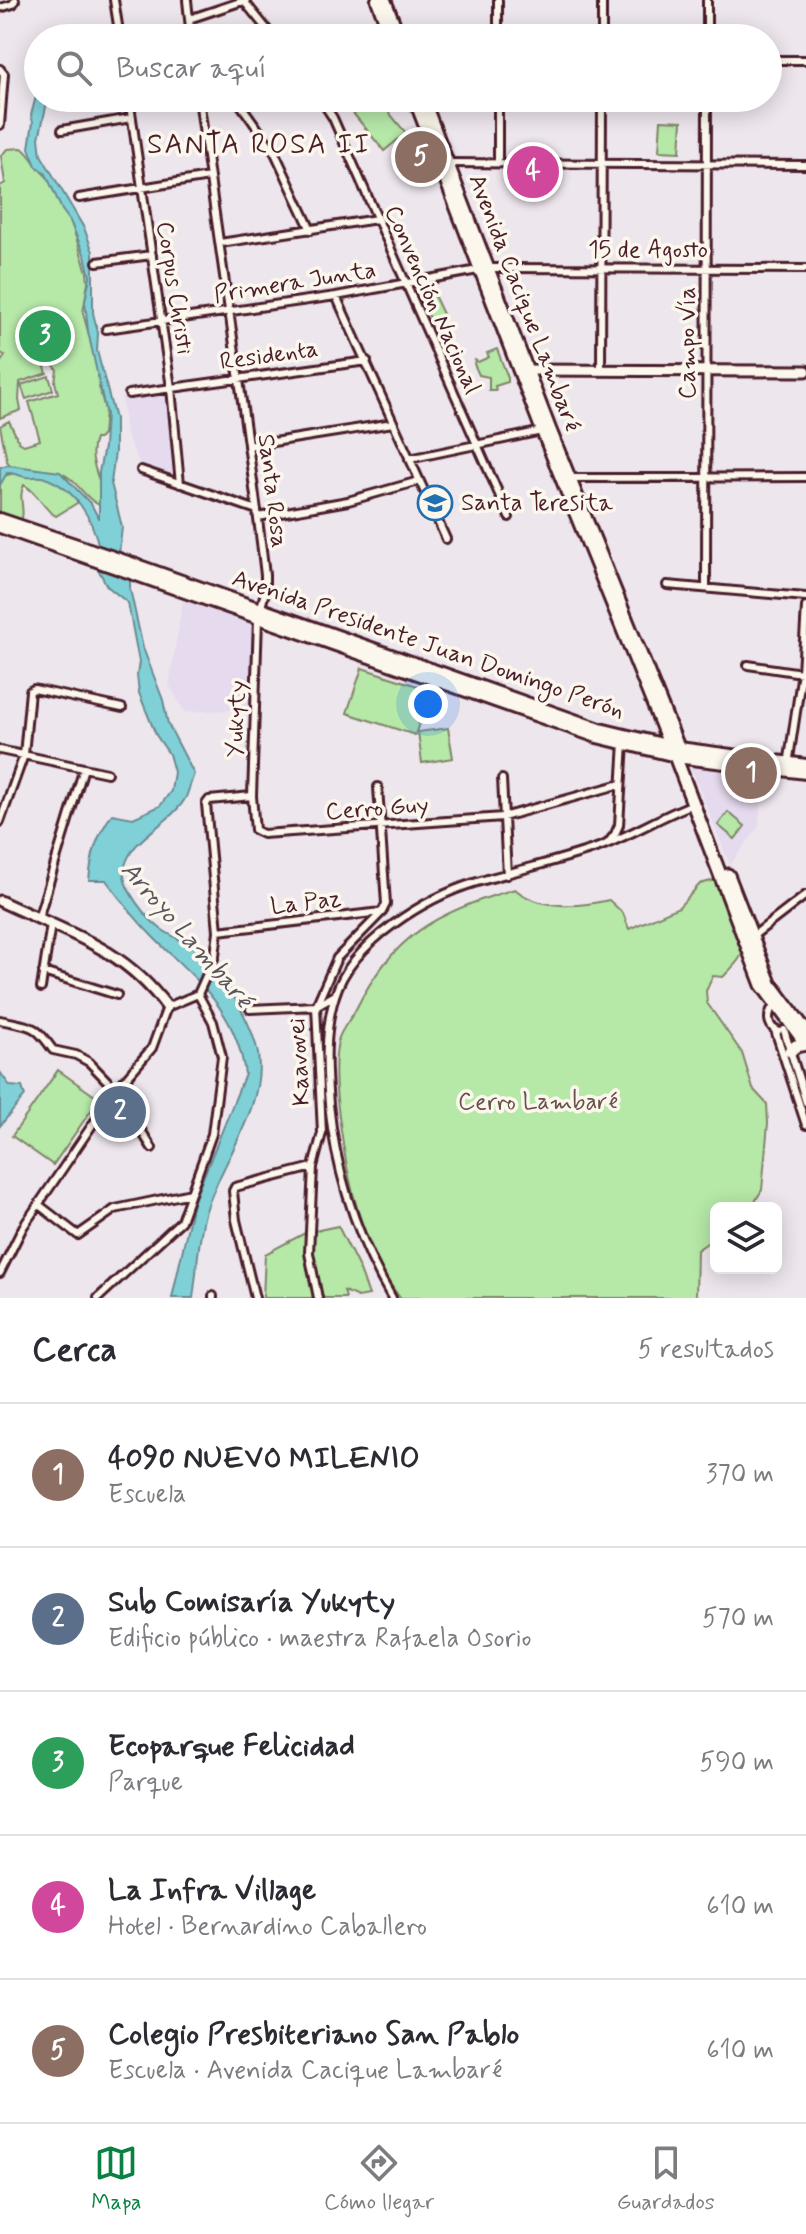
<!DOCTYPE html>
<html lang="es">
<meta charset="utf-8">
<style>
body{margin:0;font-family:Mynerve,sans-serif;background:#f7f7f7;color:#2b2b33}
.controls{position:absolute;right:24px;bottom:24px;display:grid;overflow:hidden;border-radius:12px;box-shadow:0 4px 20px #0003}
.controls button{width:72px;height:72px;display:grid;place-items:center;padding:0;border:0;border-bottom:2px solid #e1e1e2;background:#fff;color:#2b2b33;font:40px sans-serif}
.you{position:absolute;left:428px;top:704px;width:28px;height:28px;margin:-20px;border:6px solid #fff;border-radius:50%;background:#1a73e8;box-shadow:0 0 0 12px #1a73e833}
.badge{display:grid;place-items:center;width:52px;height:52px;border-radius:50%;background:#0b8043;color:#fff;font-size:26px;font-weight:700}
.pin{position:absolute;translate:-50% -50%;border:4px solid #fff;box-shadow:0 2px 8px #0006}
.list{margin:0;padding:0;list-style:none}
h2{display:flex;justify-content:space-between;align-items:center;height:104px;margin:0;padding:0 32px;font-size:34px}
h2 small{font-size:26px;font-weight:400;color:#7c7c81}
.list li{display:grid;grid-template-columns:52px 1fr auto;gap:24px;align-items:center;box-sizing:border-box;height:144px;padding:0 32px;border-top:2px solid #e1e1e2}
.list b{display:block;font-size:30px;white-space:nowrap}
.list p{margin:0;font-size:26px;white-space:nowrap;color:#7c7c81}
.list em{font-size:26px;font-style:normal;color:#7c7c81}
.icon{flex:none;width:44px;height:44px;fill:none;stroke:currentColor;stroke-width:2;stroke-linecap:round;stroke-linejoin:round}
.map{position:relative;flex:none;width:806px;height:1298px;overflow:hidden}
.search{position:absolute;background:#fff;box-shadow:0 4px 20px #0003;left:24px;right:24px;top:24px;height:88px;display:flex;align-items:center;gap:20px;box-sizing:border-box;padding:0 28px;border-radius:44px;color:#7c7c81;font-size:30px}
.sheet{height:824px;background:#fff}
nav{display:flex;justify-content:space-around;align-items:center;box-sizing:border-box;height:112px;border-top:2px solid #e1e1e2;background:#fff;font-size:22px;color:#7c7c81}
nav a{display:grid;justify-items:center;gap:4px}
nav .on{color:#0b8043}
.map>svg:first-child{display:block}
.built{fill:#e5daee}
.green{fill:#b6e8a8;stroke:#80846a;stroke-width:2}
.water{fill:#80d1d7;stroke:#6a8a92;stroke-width:2}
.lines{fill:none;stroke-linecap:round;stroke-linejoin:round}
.street-casing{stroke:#4a1f2b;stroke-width:12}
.secondary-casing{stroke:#4a1f2b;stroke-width:15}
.primary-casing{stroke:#4a1f2b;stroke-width:16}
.highway-casing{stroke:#4a1f2b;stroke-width:17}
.street{stroke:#fbf7ec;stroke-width:6}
.secondary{stroke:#fbf7ec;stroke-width:9}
.primary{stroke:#fbf7ec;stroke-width:10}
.highway{stroke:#fbf7ec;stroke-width:11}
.labels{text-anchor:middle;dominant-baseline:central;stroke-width:7;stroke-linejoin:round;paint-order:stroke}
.street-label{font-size:24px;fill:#4a1f2b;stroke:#fbf7ec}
.poi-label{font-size:24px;fill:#4a1f2b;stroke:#fbf7ec;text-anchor:start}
.park-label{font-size:24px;fill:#65514a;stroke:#fbf7ec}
.water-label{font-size:26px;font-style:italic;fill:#5a545f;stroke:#fbf7ec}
.quarter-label{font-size:28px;letter-spacing:2px;fill:#4a1f2b;stroke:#fbf7ec}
</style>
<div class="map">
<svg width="806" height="1298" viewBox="0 0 806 1298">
<rect width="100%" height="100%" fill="#eee6ed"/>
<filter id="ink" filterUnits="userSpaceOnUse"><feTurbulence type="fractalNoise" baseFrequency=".0125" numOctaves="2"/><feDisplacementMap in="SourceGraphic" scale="16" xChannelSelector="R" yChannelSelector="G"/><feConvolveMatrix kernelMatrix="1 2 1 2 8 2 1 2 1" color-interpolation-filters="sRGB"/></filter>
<g filter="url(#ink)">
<path class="built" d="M166,390L176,479L141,468L126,434L122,397Z
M183,601L253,622L250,709L185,712L169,685Z
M690,765L765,778L758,828L730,865Z"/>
<path class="green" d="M358,98H377L406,133L384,151L348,107Z
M661,120L682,121L680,152L659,151Z
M22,148C33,156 38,172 49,178L70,219L87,272L88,282L83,313L100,376L99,387L105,410L103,435L99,439H95C86,461 103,480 103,501L99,505C84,498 79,483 65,475L77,497V503L56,516C43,510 39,493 24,485C17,498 27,511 20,524L0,518V477L15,473L7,461L0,426L9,421L19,442L24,445L40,440L29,402L58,393L55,382L57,370L51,360L44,364L47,373L20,382L19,400L21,410L0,418V363L5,356L0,352V186L5,183L1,156L7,149Z
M432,291L444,316L432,322L419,297Z
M497,349L508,378V382L495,386L496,390H489V377L479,375L474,364L475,360L478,362L489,357L487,353Z
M49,376L53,390L26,399L21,385Z
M362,668L430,690L415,735L347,713Z
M448,728L453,758L422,763L418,732Z
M728,812L745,826L735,839L718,825Z
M715,880C723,890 744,933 744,945C743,959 732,967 723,977L713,976L706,991L707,1003L742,1053L753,1089L767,1104L768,1123L762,1190L751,1208H716V1237L697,1250L696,1298H400C369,1257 352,1200 344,1150C339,1115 331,1076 338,1041C340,1030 351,1019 356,1009C392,936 438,911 515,889C539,910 579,907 609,900L623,913L629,929L679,907L700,884Z
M58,1070L99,1099L53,1165L12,1136Z
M338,1226L359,1268L369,1295L358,1297L344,1291L346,1298H263L265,1254L305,1233Z"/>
<path class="water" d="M38,89V98H48L39,138L41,155L84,228L93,252V313L98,333L97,351L115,419V452L111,483L122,527L119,554L99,547C92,518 76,489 45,478C39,475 32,478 26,477C18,476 15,472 7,473L0,485V467L8,465L60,472L91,504L99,519V472L104,447L106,414L88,331L85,301L90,276L85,256L70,221L62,210L46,174L36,166L29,148L33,122L31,115Z
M98,569L130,579V589L143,648L163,700L168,724L194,774C191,781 189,790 186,797C171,825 130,836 124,870C121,887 147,919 161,929C172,937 187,942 198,950C221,969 253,1024 258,1054C266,1108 220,1163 205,1214C198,1240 197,1271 193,1298H172L193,1203L245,1074C236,1009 197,981 154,938C136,920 121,901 106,880H89C92,851 96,838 112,814L133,818L160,806L171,791L174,772L169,754L156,735L139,693L137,675L139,662L128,603L107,586Z
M0,1072L10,1086L22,1087L25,1096L0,1126Z"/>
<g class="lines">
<g class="street-casing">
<path id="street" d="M114,0L120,38
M187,0L191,38
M244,1L274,38
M0,8L13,4L15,0
M189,19L246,0
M498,38V0
M602,38V0
M707,38V0
M768,60H806
M0,69L4,74L0,125
M129,98L171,388L180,484
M199,98C220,257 246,415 265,575V592L258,619L252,796L255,830L263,834L503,817L621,784
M236,98L275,153L311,230
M320,98L333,118L509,517
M62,130L131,118
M498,162V98
M446,163L806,165
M79,198L209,177
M220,243L377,219
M97,262L152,255
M336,296L446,539
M106,329L336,296L489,268L806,269
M601,371L602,98
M129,394L367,361
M248,446L393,423
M409,459L542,431
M141,470L257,510
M568,478L806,477
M258,517L348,501L419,481
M667,585L806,597
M706,588L707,98
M748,665L802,673
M0,750L107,773
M788,765L802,672L806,607
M502,779L507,875
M0,822L24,755L30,691L34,689L122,708
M608,843L615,834L619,825L624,742
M38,919L84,768
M218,931L381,912
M753,936L806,895
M43,972L117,995
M41,988L51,924
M776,1007L771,1010C767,1018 769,1028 778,1031
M250,1009L316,1006L335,995
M0,1020C32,1027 34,1023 53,1050L76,1055L89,1062L116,1090L152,1148
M775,1030L806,1125
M784,1030L806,1102
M39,1205L78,1235L115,1209L191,1193
M0,1273L23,1227L116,1090L152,1048L167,1007L198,994
M98,1298L181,1221L212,1134L222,1057L213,1022L198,994L215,956L218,931L206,804L209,800L252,796
M213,1298V1296
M255,1298L236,1220L233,1191L235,1187L313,1167
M318,1298L309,1253L313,1167L322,1133L316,1006L337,958L382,912L386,904L378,787
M392,1298C357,1238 336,1173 329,1104C326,1069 324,1030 335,996C351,942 427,897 477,882C518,870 559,861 599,847C631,835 660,817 693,804"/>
</g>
<g class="secondary-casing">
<path id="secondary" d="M521,370L806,371
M0,901C65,932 122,946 167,1007"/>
</g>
<g class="primary-casing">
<path id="primary" d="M377,0L391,38
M385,0L400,38
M414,98L542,431L670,747
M423,98L550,429L681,753
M0,519L131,563L600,729L679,748L806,765
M0,527L597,737L684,758L806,773"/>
</g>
<g class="highway-casing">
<path id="highway" d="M675,756L762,985L806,1044
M728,875L775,996
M774,988L806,1031
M790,1051L796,1046L806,1044"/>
</g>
<use href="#street" class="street"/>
<use href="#secondary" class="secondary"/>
<use href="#primary" class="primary"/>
<use href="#highway" class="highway"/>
</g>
</g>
<defs>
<g id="school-ring" transform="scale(1.8)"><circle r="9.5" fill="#fbf7ec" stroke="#1f6fb2" stroke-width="1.5"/><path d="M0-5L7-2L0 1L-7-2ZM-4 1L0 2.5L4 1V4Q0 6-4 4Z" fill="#1f6fb2"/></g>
</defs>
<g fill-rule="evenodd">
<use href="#school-ring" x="435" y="503"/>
</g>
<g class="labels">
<g class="street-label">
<text x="648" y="250">15 de Agosto</text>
<text transform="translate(295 283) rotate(-9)">Primera Junta</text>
<text transform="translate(174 288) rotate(81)">Corpus Christi</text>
<text transform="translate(432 300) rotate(66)">Convención Nacional</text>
<text transform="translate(524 303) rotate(69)">Avenida Cacique Lambaré</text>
<text transform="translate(688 343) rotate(-90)">Campo Vía</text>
<text transform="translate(269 356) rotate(-8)">Residenta</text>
<text transform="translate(272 491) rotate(83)">Santa Rosa</text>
<text transform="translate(428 645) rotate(19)">Avenida Presidente Juan Domingo Perón</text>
<text transform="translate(237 719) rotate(-88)">Yukyty</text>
<text transform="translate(377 809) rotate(-4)">Cerro Guy</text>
<text transform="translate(306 903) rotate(-7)">La Paz</text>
<text transform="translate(300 1062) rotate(-93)">Kaavovei</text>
</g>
<g class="poi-label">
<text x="461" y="503">Santa Teresita</text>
</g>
<g class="park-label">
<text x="538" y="1102">Cerro Lambaré</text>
</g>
<g class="water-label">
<text transform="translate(186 935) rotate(49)">Arroyo Lambaré</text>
</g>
<g class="quarter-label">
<text x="259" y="145">SANTA ROSA II</text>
</g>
</g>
</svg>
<div class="controls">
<button><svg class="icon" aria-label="layers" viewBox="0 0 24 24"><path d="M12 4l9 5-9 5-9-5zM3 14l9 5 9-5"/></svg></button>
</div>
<div class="you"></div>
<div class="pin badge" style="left:751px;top:773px;background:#8d6e63">1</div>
<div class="pin badge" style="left:120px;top:1112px;background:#5c6f8a">2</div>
<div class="pin badge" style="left:45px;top:336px;background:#2e9e5b">3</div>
<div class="pin badge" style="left:533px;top:172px;background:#d1479c">4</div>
<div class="pin badge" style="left:421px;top:157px;background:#8d6e63">5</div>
<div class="search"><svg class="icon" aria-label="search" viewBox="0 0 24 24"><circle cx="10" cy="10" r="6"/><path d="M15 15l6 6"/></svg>Buscar aquí</div>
</div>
<section class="sheet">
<h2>Cerca<small>5 resultados</small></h2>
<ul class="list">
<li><span class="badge" style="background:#8d6e63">1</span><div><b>4090 NUEVO MILENIO</b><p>Escuela</p></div><em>370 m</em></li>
<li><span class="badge" style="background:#5c6f8a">2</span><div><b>Sub Comisaría Yukyty</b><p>Edificio público · maestra Rafaela Osorio</p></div><em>570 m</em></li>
<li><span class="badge" style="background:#2e9e5b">3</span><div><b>Ecoparque Felicidad</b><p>Parque</p></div><em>590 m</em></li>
<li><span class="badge" style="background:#d1479c">4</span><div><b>La Infra Village</b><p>Hotel · Bernardino Caballero</p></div><em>610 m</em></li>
<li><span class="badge" style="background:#8d6e63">5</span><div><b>Colegio Presbiteriano San Pablo</b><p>Escuela · Avenida Cacique Lambaré</p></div><em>610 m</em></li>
</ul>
</section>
<nav>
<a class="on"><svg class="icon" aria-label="map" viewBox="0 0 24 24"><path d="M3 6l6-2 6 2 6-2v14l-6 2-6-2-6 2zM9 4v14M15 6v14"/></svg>Mapa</a>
<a><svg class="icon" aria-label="directions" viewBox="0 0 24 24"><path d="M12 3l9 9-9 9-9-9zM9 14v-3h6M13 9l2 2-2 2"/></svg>Cómo llegar</a>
<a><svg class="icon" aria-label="saved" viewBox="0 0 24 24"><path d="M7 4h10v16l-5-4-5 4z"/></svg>Guardados</a>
</nav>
